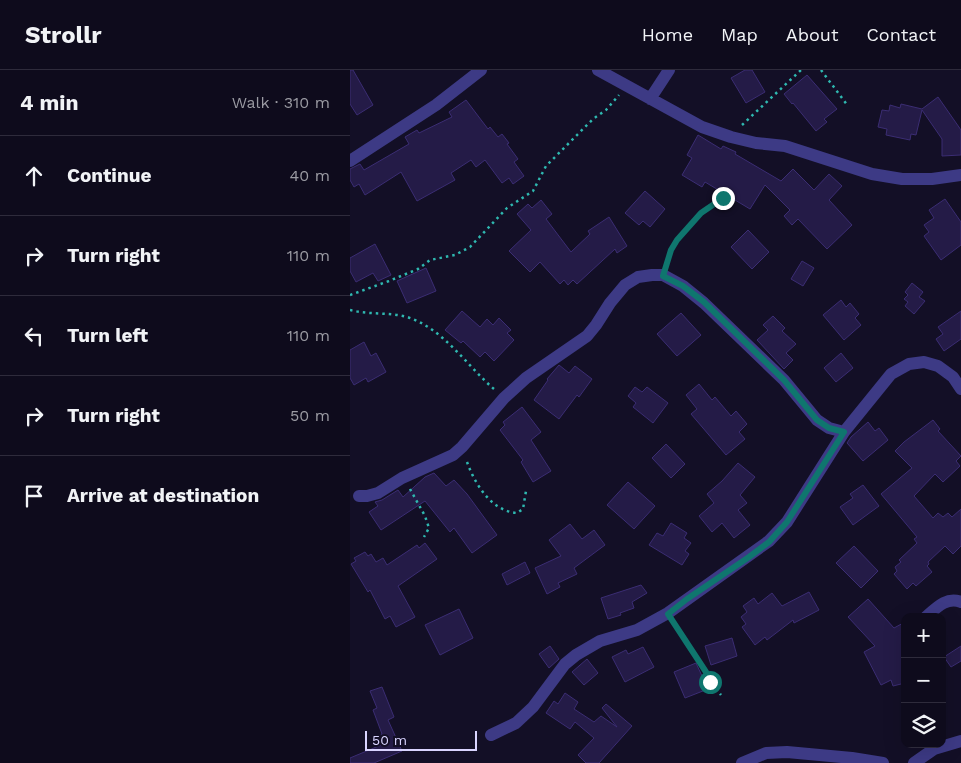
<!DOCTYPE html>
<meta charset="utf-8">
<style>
body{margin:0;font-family:"Work Sans",sans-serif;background:#1c1929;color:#f1f3f6}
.controls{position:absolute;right:15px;bottom:15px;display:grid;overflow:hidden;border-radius:10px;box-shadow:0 5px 20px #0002}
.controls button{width:45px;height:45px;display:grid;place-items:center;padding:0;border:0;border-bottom:1px solid #2e2b3b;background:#0e0b1c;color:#f1f3f6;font:25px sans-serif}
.scale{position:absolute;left:15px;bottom:12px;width:112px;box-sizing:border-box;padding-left:5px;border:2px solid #d9d4ff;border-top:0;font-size:14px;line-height:18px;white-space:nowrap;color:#d9d4ff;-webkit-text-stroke:4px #130f26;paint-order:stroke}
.stop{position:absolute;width:15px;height:15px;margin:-11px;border:4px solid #0f766e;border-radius:50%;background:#fff}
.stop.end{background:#0f766e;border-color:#fff;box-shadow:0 1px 5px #0008}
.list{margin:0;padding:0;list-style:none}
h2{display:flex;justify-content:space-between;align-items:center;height:65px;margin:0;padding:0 20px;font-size:21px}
h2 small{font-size:16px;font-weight:400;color:#9b9ba3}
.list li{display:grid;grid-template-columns:32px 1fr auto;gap:15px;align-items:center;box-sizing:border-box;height:80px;padding:0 20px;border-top:1px solid #2e2b3b}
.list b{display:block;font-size:19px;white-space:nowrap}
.list em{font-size:16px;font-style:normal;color:#9b9ba3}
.icon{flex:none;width:28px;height:28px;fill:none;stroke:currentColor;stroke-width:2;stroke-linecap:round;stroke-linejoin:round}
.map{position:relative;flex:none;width:611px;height:693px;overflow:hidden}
header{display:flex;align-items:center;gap:30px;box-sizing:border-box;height:70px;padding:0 25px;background:#0e0b1c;border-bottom:1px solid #2e2b3b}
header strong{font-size:24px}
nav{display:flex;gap:28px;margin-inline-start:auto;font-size:18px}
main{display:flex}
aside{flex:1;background:#0e0b1c}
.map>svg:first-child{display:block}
.building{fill:#241b47;stroke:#3b2d73}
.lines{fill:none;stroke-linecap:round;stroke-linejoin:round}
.path{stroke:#2fb8b0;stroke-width:2.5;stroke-dasharray:2.5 4;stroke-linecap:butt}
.minor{stroke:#3d3a85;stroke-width:12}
.route{stroke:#0f766e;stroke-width:6}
</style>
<header>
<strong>Strollr</strong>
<nav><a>Home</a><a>Map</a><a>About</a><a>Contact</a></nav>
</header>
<main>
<aside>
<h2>4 min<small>Walk · 310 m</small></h2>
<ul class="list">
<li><svg class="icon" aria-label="ahead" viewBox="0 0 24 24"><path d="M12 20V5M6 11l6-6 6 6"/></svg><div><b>Continue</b></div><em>40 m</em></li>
<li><svg class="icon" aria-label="right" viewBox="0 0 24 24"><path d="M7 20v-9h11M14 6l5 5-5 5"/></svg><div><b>Turn right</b></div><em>110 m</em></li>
<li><svg class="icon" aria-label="left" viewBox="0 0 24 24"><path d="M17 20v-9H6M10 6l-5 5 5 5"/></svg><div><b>Turn left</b></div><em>110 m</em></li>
<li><svg class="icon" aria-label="right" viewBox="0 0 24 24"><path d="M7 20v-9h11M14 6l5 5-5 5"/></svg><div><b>Turn right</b></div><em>50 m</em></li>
<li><svg class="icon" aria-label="arrive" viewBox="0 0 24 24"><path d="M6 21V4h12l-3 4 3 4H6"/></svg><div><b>Arrive at destination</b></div></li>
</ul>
</aside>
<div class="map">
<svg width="611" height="693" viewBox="0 0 611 693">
<rect width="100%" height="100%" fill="#130f26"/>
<path class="building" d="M0,0H3L23,35L7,45L0,34Z
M395,0H402L415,22L396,33L381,8Z
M457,5L487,39L474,49L477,52L466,61L443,33L442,34L434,24Z
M588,27L611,60V85L592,86V69L572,40L566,65L561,64L560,70L536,65L537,59L528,57L532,40L539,41L540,35L550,38L551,34L572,39Z
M116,30L138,59L140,57L148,67L152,64L159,73L157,74L168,89L164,92L174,106L163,114L159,108L152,113L135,90L126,97L121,90L101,103L105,110L67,131L51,102L15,125L9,114L4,117L0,110V99L10,94L14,100L59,74L55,67L67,60L69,63L102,47L99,42Z
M348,65L371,79L373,76L386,82L385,84L431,111L443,99L464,120L479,104L492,116L479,130L502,155L477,179L448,149L442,155L434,146L440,140L415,115L400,139L355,112L352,117L332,105L342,88L337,85Z
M295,121L315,139L300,157L293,151L289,155L275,143Z
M595,129L611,152V175L591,190L574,166L579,162L574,155L584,148L579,140Z
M191,130L202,144L196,149L221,182L240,164L238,161L259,147L277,176L267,183L265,179L227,214L223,210L218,215L214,210L210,214L190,192L180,202L159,181L181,160L167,144L178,134L182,138Z
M398,160L419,182L402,199L381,177Z
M25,174L41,205L28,211L23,203L6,212L0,201V188Z
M452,191L464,198L453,216L441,209Z
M76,198L86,221L57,233L47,211Z
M562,213L573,222L569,227L575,231L564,244L555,236L558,232L554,229L558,225L555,222Z
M491,230L496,237L500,233L509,244L505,248L511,255L494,270L473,245Z
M112,241L130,257L137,249L143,255L149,248L161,260L157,263L164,270L144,291L135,282L130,287L113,271L111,273L95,260Z
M611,241V269L594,281L586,269L593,264L588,257Z
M331,243L351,265L327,286L307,264Z
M423,246L435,258L432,261L446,274L436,283L443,290L434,299L407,270L418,260L413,255Z
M14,272L21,286L26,283L36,302L18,312L16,308L4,315L0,308V280Z
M491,283L503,298L486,312L474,298Z
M209,295L219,303L225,296L242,309L229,327L227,325L209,349L184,330L198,310L197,309Z
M349,314L362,330L365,327L381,346L386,341L397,354L389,362L395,369L376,385L341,344L347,339L336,325Z
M285,317L292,322L297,317L318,333L303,353L283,337L286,333L278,326Z
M172,337L191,362L181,370L201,401L183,412L171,392L173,390L150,360L155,355L153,352Z
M583,350L590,359L588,361L611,386L606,391L610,396L593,412L585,404L564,426L583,448L588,443L593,447L598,443L602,447L611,439V476L603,484L595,476L578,492L579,494L577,496L582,502L566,516L563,513L557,519L544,504L547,501L545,497L551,492L549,490L567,473L564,469L567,467L531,424L562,398L545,381L554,372Z
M518,352L525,361L529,358L538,370L513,391L497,373L501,367Z
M316,374L335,394L321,408L302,388Z
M388,393L405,407L390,425L397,433L388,440L400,455L384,468L372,453L362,462L349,446L364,433L357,424L372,411Z
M84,403L96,416L104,410L117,424L147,465L122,483L104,458L100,462L75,431L31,460L19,442L28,436L25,432L32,430L48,420L53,427L75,407Z
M278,412L305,436L284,459L257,435Z
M513,415L529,436L503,455L490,437L503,428L500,424Z
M321,453L337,463L334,468L341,473L335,481L339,484L332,495L299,475L307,463L313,466Z
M220,454L232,469L244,460L255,475L224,498L227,504L208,513L210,517L197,524L185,498L211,486L199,470Z
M75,473L87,489L48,516L65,547L46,557L40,546L35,549L20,520L18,522L1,494L6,491L4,488L15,482L18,486L21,484L26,492L33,488L37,495L67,475L69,478Z
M504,476L528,501L511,518L486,493Z
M175,492L180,503L157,515L152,504Z
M291,515L297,523L282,532L284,538L270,543L271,545L258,549L251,528Z
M459,522L469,540L444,553L443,550L417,570L415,567L405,575L392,557L396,554L391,547L397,542L393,536L404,528L408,534L422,523L432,536Z
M518,529L544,558L555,552V613L543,616L541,610L531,615L514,582L525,576L498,547Z
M109,539L123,568L90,585L75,555Z
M382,568L387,586L361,595L355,576Z
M200,576L209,589L199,598L189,584Z
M611,576V591L601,597L594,587Z
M293,577L304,597L275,612L262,587L276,580L278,584Z
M237,589L248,603L234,615L222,602Z
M346,593L358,619L335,628L324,602Z
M32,617L44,647L38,650L52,681L24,693H0V688L31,675L27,666L32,664L23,640L27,638L20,621Z
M215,623L228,632L224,639L244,652L251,646L267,657L252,638L256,634L282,656L249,693H236L228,685L244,668L225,652L220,659L196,643L204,631L208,634Z"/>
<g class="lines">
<path class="path" d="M471,0L498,36
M392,55L451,0
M318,192C323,173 335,158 350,144C357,137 366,134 373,129
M0,225L39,211L68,199L80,190L105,185L120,177L157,138L183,121L196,96L243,49L256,40L269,25
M0,240C19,245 39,242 57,247C93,258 117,296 145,320
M117,392C125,414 141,441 167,443L173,439L176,421
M60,419L75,446L79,458L74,467
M324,553L356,602L361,612L371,625"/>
<path class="minor" d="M248,0L352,57L381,67L406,73L435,76L522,104L552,109H582L611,105
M300,29L319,0
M0,91L86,35L131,0
M9,426H17L28,423L52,408L103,385L112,377L154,328L176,308L237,266L246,255L260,233L275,215L288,207L302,205H313L333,216L354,233L434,310L467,350L479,358L494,362
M576,547C586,538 597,526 611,532
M141,665L166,653L183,637L215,594L226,585L250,571L287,560L318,543L419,471L437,452L494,362L541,304L559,294L574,292L588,296L603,307L611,319
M392,693L416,683L437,682L502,688L533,693
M564,693L584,679L611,671"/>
</g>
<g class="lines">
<path class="route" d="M360,612L356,602L318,544L337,529L399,487L419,472L437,452L494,362L479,358L467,350L434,310L354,232L333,216L313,206L321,180L327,170L351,143L373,128"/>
</g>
</svg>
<div class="controls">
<button>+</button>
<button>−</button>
<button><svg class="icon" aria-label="layers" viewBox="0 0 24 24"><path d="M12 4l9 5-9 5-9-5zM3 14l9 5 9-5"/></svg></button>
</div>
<div class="scale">50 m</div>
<div class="stop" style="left:360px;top:612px"></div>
<div class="stop end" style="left:373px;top:128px"></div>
</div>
</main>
